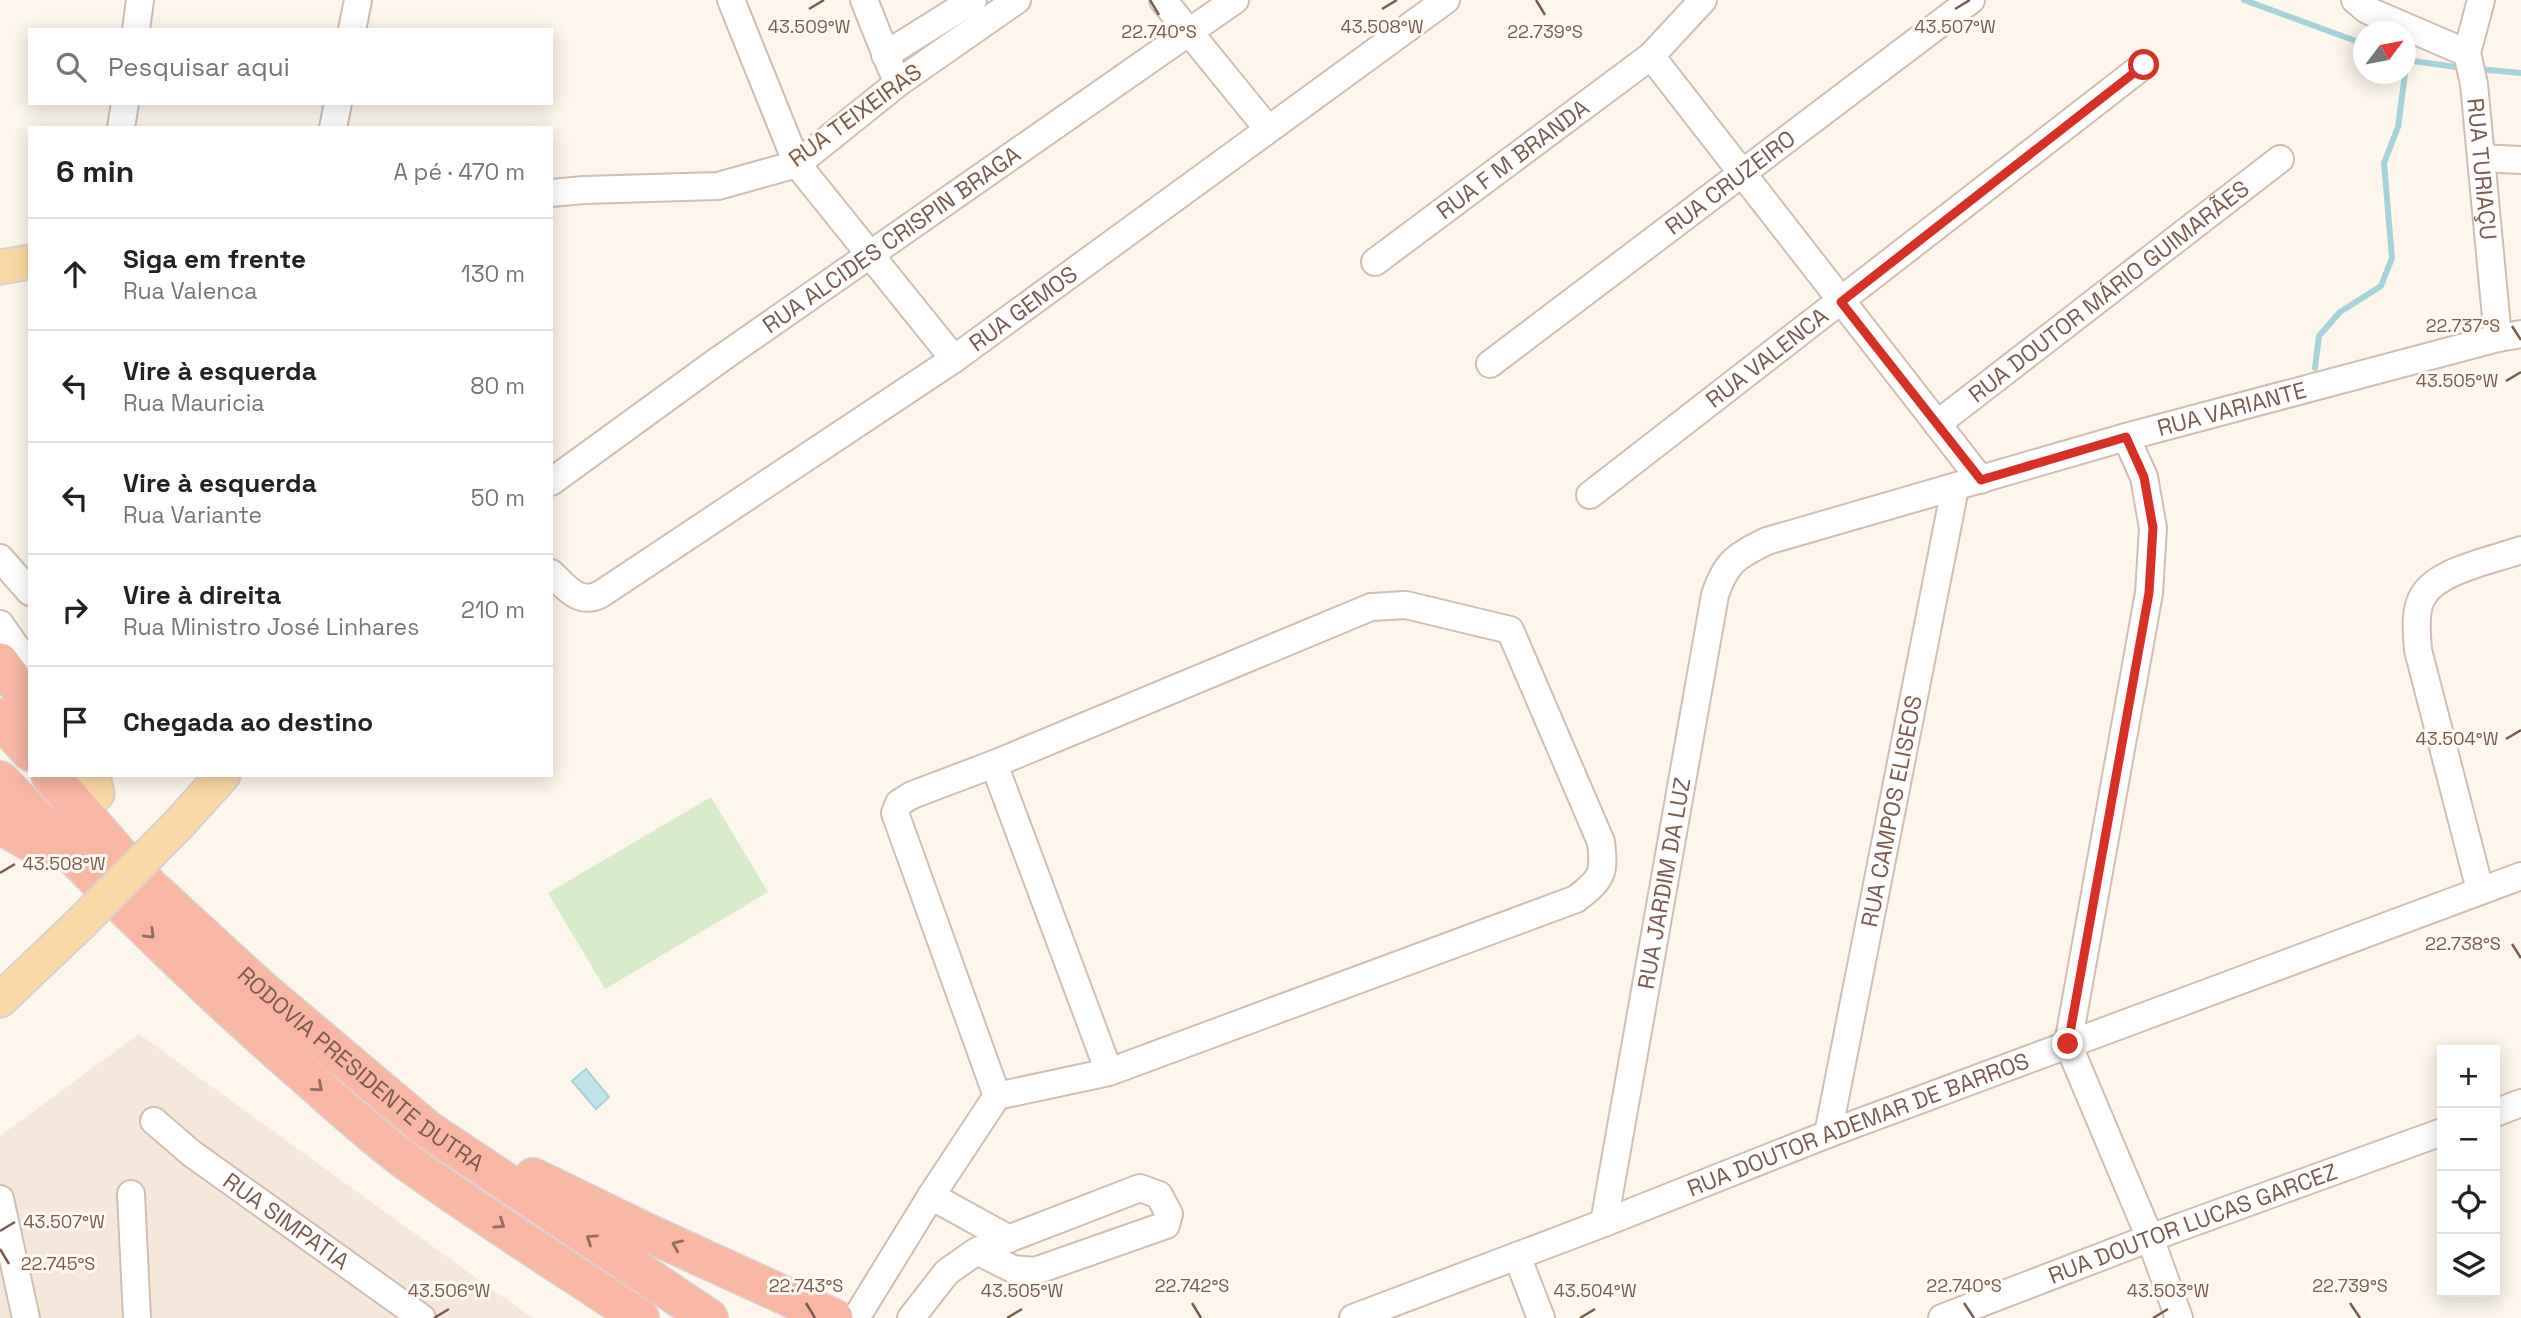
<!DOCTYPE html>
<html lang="pt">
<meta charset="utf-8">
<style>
body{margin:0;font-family:"Space Grotesk",sans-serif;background:#f2f2f2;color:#222}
.controls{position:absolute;right:21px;bottom:21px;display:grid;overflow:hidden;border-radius:0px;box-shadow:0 4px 18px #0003}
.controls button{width:63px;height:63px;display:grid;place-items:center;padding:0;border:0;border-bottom:2px solid #e0e0e0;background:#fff;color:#222;font:35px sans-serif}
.compass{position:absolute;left:2353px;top:21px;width:63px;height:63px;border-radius:50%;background:#fff;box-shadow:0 4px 18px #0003;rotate:58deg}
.stop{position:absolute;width:21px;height:21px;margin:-16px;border:5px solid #d93025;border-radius:50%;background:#fff}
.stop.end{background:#d93025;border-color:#fff;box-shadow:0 2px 7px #0008}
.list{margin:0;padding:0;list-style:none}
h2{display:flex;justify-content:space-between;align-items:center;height:91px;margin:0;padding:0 28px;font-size:30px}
h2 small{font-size:23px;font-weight:400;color:#767676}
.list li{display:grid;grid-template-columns:46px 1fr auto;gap:21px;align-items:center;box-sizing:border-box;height:112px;padding:0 28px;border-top:2px solid #e0e0e0}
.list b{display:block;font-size:26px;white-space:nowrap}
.list p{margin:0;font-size:23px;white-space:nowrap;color:#767676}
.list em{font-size:23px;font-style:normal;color:#767676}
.icon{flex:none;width:38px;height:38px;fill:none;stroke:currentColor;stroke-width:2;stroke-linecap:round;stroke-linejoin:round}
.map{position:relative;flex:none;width:2521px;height:1318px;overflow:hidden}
.search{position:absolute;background:#fff;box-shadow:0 4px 18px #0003;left:28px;top:28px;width:525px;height:77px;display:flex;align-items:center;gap:18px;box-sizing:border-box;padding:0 24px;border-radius:0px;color:#767676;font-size:26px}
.panel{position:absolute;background:#fff;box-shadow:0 4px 18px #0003;left:28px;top:126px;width:525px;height:651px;border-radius:0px}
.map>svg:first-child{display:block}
.residential{fill:#f5e8da}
.green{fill:#d8ecc9}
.water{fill:#bfe3e8;stroke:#a5d3da;stroke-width:2}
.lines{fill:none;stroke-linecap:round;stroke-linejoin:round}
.stream{stroke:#a5d3da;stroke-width:6}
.minor-casing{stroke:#d1beb0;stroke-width:30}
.major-casing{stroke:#dad1cd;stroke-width:37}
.highway-casing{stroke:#dad1cd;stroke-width:40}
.minor{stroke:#fff;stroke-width:26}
.major{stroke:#fbd9a5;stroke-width:33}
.highway{stroke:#f7b7a3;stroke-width:37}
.major-bridge-casing{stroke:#dad1cd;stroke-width:37;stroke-linecap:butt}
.major-bridge{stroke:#fbd9a5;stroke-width:33}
.oneway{stroke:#936e5e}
.route{stroke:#d93025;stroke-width:9}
.ticks{fill:none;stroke:#7a5c4d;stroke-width:2.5}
.labels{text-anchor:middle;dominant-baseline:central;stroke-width:6;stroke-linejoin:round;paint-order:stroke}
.street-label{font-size:23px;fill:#7a5c4d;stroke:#fffaf3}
.ticks-label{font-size:18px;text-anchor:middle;fill:#7a5c4d;stroke:#fffaf3;stroke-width:6;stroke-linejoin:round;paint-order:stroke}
</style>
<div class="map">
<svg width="2521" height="1318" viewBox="0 0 2521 1318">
<rect width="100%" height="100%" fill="#fdf6ec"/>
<path class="residential" d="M139,1034L497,1293L533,1318H0V1136Z"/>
<path class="green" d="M711,797L768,892L605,989L548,893Z"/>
<path class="water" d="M586,1069L609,1097L596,1109L572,1081Z"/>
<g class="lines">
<path class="stream" d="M2244,0L2364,44
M2406,60L2463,68
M2478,69L2521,73
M2315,368L2319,336L2340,312L2381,286L2392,258L2384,163L2398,127L2405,74"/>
<g class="minor-casing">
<g id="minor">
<path d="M731,0L797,164L954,359"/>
<path d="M864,0L892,70"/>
<path d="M1163,0L1268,129"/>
<path d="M2355,0L2367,10L2467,53"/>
<path id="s1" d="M2481,0L2467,53L2474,84L2498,338"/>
<path d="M136,30L140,0"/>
<path d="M352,30L358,0"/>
<path d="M885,55L973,0"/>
<path d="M1651,56L1981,480"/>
<path d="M121,128L125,103"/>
<path d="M333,128L338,103"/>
<path d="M2481,158L2521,160"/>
<path d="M551,193L584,190L718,186L797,164L898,83L1017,0"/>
<path id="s2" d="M1375,262L1651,56L1703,0"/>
<path id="s3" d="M1490,364L1971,0"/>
<path id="s4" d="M1937,424L2280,159"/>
<path d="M2126,437L2144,477L2153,528L2149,593L2068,1044L2150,1238L2179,1318"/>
<path id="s5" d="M551,482L716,362L1235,0"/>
<path id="s6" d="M1590,495L2144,65"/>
<path d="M0,558L30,592"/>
<path id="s7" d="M551,573C566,587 579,606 601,594L954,359L1446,0"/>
<path d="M0,624L30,667"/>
<path d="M994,764L912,795L899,803L895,813L997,1096"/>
<path d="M2480,890L2418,650C2417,634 2414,610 2423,596C2438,570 2493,560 2521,550"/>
<path d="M2495,1113L2521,1103"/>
<path id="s8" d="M154,1121L191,1153L422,1318"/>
<path id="s9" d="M1828,1134L1955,488"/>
<path d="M131,1194L137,1318"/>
<path d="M931,1196L1009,1239"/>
<path d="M0,1199L26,1318"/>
<path id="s10" d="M1604,1223L1715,595C1726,562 1736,556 1767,541L2126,437L2498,338L2521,334"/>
<path d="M1517,1256L1541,1318"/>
<path d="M856,1318L931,1196L997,1096L1109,1072L1576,899C1602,879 1605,874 1601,842L1510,630L1406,605L1371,607L994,764L1109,1072"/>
<path d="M911,1318L947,1272L977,1251L1140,1188L1159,1195L1169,1214L1166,1225L1035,1271L1013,1269L977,1251"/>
<path id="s11" d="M1353,1318L1604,1223L1828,1134L2521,876"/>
<path id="s12" d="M1942,1318L2150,1238L2442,1132"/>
</g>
</g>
<g class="major-casing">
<path id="major" d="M0,267L30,262
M93,775L97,794
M178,825L223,775
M0,1000L80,924"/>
</g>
<g class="highway-casing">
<g id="highway">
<path d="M0,662L30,702"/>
<path d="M0,718L30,752"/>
<path id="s13" d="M50,775L123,859L150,887L260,988L427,1129L709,1318"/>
<path d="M0,780C94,879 190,975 293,1065C330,1097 367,1132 406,1161C482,1216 562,1266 640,1318"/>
<path d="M0,825L33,844L63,851"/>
<path d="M533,1177L646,1232L834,1318"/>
</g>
</g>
<use href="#minor" class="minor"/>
<use href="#major" class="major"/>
<use href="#highway" class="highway"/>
<g class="major-bridge-casing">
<path id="major-bridge" d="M80,924L178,825"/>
</g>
<use href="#major-bridge" class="major-bridge"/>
</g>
<defs><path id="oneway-chevron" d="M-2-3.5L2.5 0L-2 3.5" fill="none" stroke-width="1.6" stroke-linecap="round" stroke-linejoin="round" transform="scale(1.75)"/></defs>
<g class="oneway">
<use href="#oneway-chevron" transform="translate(150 934) rotate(45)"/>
<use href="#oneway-chevron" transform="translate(318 1087) rotate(41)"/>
<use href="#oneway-chevron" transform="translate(500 1224) rotate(34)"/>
<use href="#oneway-chevron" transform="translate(591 1239) rotate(-146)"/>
<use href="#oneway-chevron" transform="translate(677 1245) rotate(-156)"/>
</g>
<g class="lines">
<path class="route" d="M2068,1044L2149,593L2153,528L2144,477L2126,437L1981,480L1841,302L2144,65"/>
</g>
<path class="ticks" d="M1150,0L1159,15M1536,0L1545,15M809,9L824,0M1382,9L1397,0M1955,9L1970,0M2512,326L2521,340M2506,381L2521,372M2506,739L2521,730M0,873L15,864M2512,944L2521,958M0,1231L15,1222M0,1249L9,1264M806,1303L815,1318M1192,1303L1201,1318M1964,1303L1974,1318M2350,1303L2360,1318M434,1318L449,1309M1007,1318L1022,1309M1580,1318L1595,1309M2153,1318L2168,1309"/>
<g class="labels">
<g class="street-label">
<text transform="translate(855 115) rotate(-36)">RUA TEIXEIRAS</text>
<text stroke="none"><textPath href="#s2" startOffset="172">RUA F M BRANDA</textPath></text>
<text stroke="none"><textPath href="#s1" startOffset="172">RUA TURIAÇU</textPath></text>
<text stroke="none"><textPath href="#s3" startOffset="301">RUA CRUZEIRO</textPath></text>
<text stroke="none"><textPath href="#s5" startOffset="418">RUA ALCIDES CRISPIN BRAGA</textPath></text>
<text stroke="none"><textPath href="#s4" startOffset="217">RUA DOUTOR MÁRIO GUIMARÃES</textPath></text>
<text stroke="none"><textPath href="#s7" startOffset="569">RUA GEMOS</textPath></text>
<text stroke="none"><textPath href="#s6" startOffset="224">RUA VALENCA</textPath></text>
<text stroke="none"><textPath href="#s10" startOffset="1199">RUA VARIANTE</textPath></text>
<text stroke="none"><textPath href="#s9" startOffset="329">RUA CAMPOS ELISEOS</textPath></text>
<text stroke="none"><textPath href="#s10" startOffset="345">RUA JARDIM DA LUZ</textPath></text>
<text stroke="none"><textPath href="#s13" startOffset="429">RODOVIA PRESIDENTE DUTRA</textPath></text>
<text stroke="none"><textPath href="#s11" startOffset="541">RUA DOUTOR ADEMAR DE BARROS</textPath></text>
<text stroke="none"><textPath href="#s8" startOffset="166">RUA SIMPATIA</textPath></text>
<text stroke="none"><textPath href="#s12" startOffset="268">RUA DOUTOR LUCAS GARCEZ</textPath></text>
</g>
</g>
<g class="ticks-label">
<text x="809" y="33">43.509°W</text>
<text x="1382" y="33">43.508°W</text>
<text x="1955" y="33">43.507°W</text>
<text x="1159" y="38">22.740°S</text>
<text x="1545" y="38">22.739°S</text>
<text x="2463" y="332">22.737°S</text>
<text x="2457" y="387">43.505°W</text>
<text x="2457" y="745">43.504°W</text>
<text x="64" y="870">43.508°W</text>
<text x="2463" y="950">22.738°S</text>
<text x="64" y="1228">43.507°W</text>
<text x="58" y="1270">22.745°S</text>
<text x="806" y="1292">22.743°S</text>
<text x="1192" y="1292">22.742°S</text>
<text x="1964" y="1292">22.740°S</text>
<text x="2350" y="1292">22.739°S</text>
<text x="449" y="1297">43.506°W</text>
<text x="1022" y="1297">43.505°W</text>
<text x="1595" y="1297">43.504°W</text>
<text x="2168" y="1297">43.503°W</text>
</g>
</svg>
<div class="controls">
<button>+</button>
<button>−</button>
<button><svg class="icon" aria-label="locate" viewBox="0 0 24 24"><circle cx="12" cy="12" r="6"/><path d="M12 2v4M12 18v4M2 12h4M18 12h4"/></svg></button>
<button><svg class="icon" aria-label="layers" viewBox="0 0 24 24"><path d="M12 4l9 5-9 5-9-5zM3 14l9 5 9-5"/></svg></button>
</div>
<svg class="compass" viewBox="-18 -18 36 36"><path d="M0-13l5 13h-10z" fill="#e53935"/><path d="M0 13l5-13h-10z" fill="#767676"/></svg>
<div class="stop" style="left:2144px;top:65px"></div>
<div class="stop end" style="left:2068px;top:1044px"></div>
<div class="search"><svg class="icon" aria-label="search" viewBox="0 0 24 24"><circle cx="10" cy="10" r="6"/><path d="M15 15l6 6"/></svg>Pesquisar aqui</div>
<section class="panel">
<h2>6 min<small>A pé · 470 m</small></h2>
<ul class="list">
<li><svg class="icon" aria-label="ahead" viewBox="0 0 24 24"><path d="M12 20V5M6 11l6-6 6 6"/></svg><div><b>Siga em frente</b><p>Rua Valenca</p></div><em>130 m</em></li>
<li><svg class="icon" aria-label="left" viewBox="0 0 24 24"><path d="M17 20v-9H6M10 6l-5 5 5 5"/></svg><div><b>Vire à esquerda</b><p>Rua Mauricia</p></div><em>80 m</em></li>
<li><svg class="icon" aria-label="left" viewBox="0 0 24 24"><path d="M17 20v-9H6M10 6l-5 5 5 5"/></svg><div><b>Vire à esquerda</b><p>Rua Variante</p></div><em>50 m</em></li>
<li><svg class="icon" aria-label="right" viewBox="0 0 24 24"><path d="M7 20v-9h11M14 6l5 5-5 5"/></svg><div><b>Vire à direita</b><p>Rua Ministro José Linhares</p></div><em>210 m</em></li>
<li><svg class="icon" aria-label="arrive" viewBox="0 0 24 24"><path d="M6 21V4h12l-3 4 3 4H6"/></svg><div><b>Chegada ao destino</b></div></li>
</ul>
</section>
</div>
